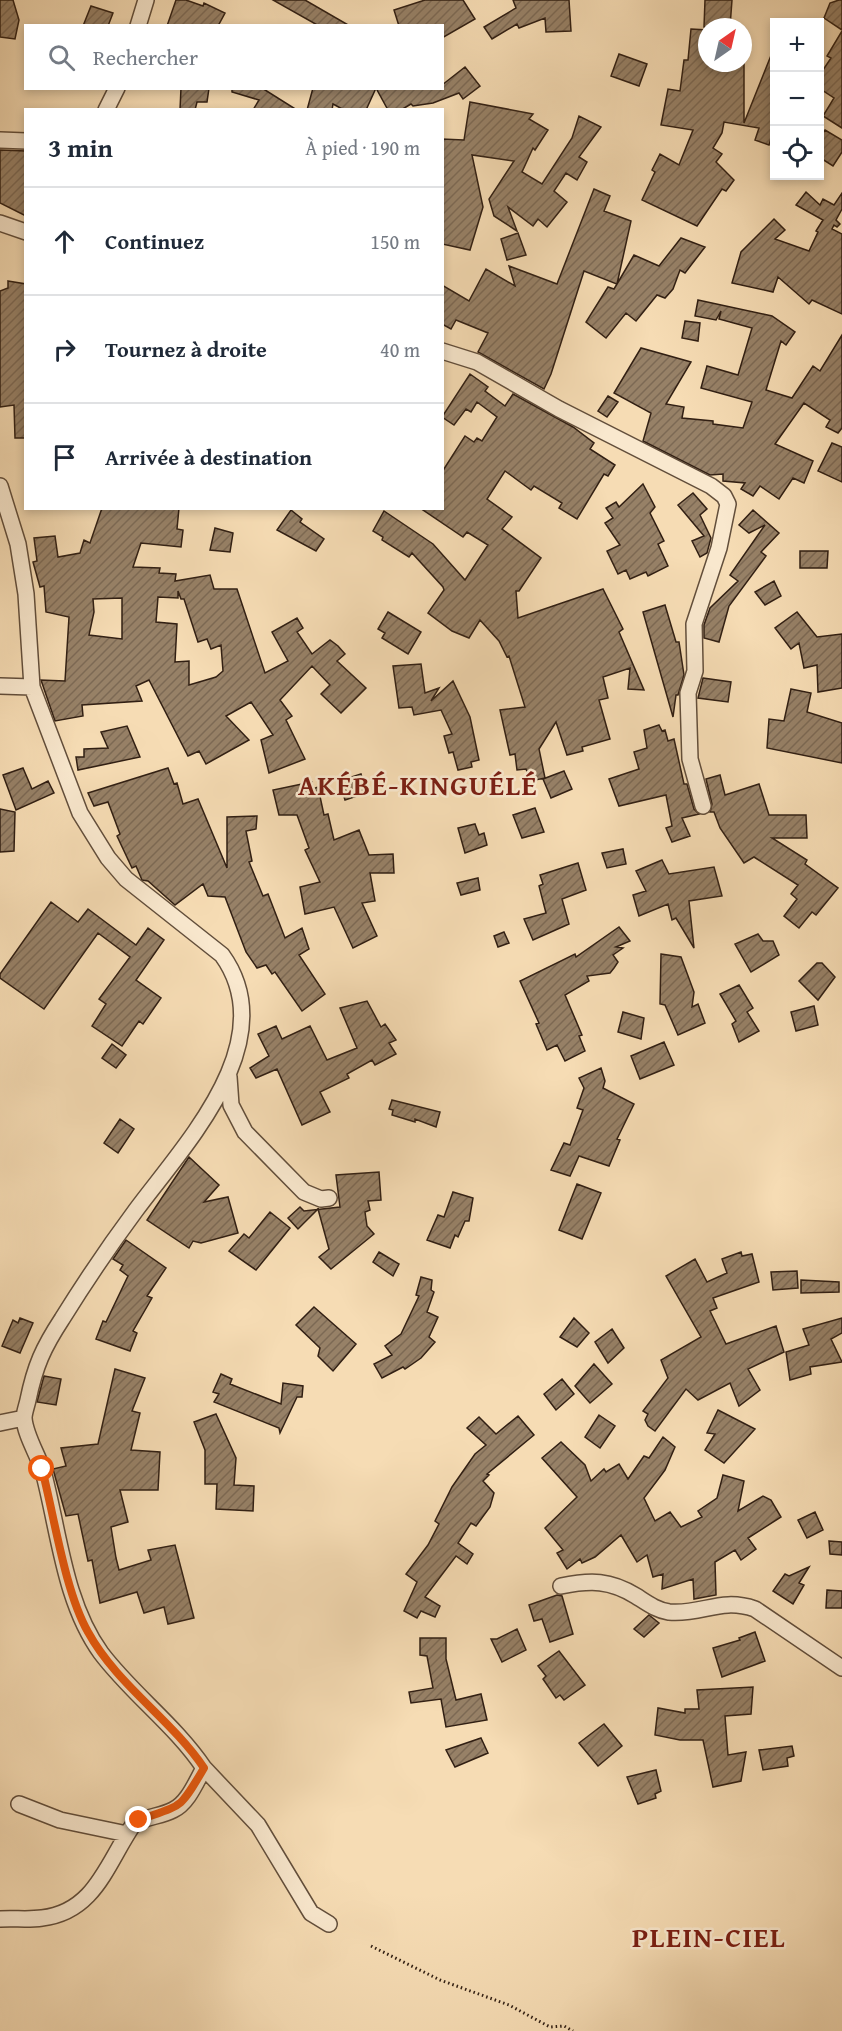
<!DOCTYPE html>
<html lang="fr">
<meta charset="utf-8">
<style>
body{margin:0;font-family:"Gentium Book Plus",serif;background:#f6f6f7;color:#1f2937}
.controls{position:absolute;right:18px;top:18px;display:grid;overflow:hidden;border-radius:0px;box-shadow:0 3px 9px #0003}
.controls button{width:54px;height:54px;display:grid;place-items:center;padding:0;border:0;border-bottom:2px solid #e0e1e3;background:#fff;color:#1f2937;font:30px sans-serif}
.compass{position:absolute;left:698px;top:18px;width:54px;height:54px;border-radius:50%;background:#fff;box-shadow:0 3px 9px #0003;rotate:34deg}
.stop{position:absolute;width:18px;height:18px;margin:-14px;border:4px solid #ea580c;border-radius:50%;background:#fff}
.stop.end{background:#ea580c;border-color:#fff;box-shadow:0 2px 6px #0008}
.list{margin:0;padding:0;list-style:none}
h2{display:flex;justify-content:space-between;align-items:center;height:78px;margin:0;padding:0 24px;font-size:26px}
h2 small{font-size:20px;font-weight:400;color:#747a83}
.list li{display:grid;grid-template-columns:39px 1fr auto;gap:18px;align-items:center;box-sizing:border-box;height:108px;padding:0 24px;border-top:2px solid #e0e1e3}
.list b{display:block;font-size:22px;white-space:nowrap}
.list em{font-size:20px;font-style:normal;color:#747a83}
.icon{flex:none;width:33px;height:33px;fill:none;stroke:currentColor;stroke-width:2;stroke-linecap:round;stroke-linejoin:round}
.map{position:relative;flex:none;width:842px;height:2031px;overflow:hidden}
.search{position:absolute;background:#fff;box-shadow:0 3px 9px #0003;left:24px;top:24px;width:420px;height:66px;display:flex;align-items:center;gap:15px;box-sizing:border-box;padding:0 21px;border-radius:0px;color:#747a83;font-size:22px}
.panel{position:absolute;background:#fff;box-shadow:0 3px 9px #0003;left:24px;top:108px;width:420px;height:402px;border-radius:0px}
.map>svg:first-child{display:block}
.building{fill:url(#building-hatch);stroke:#311f13;stroke-width:1.5;fill-rule:evenodd}
.lines{fill:none;stroke-linecap:round;stroke-linejoin:round}
.street-casing{stroke:#624e3b;stroke-width:18}
.path{stroke:#311f13;stroke-width:3;stroke-dasharray:1.5 3;stroke-linecap:butt}
.street{stroke:#f9e8ce;stroke-width:15}
.route{stroke:#ea580c;stroke-width:8}
.labels{text-anchor:middle;dominant-baseline:central;stroke-width:5;stroke-linejoin:round;paint-order:stroke}
.district-label{font-size:28px;font-weight:bold;letter-spacing:1.5px;fill:#7a1f14;stroke:#f9e8ce}
</style>
<div class="map">
<svg width="842" height="2031" viewBox="0 0 842 2031">
<defs>
<pattern id="building-hatch" width="6" height="6" patternUnits="userSpaceOnUse" patternTransform="scale(1.5)"><rect width="6" height="6" fill="#978167"/><path d="M-1 1l2-2M0 6l6-6M5 7l2-2" fill="none" stroke="#7c6954"/></pattern>
</defs>
<rect width="100%" height="100%" fill="#f6dcb4"/>
<filter id="stains"><feTurbulence type="fractalNoise" baseFrequency=".00333" numOctaves="4"/><feColorMatrix values="0 0 0 0 .2 0 0 0 0 .09 0 0 0 0 .02 0 0 0 .5 -.17"/></filter>
<radialGradient id="worn" r=".72"><stop offset=".6" stop-color="#630" stop-opacity="0"/><stop offset="1" stop-color="#630" stop-opacity=".3"/></radialGradient>
<path class="building" d="M0,0H13L19,20L15,39L0,37Z
M176,0H186L203,6L204,3L225,13L218,26H167Z
M273,0H305L350,26H319Z
M425,0H463L475,19L442,38V26H399L394,10Z
M513,0H569L571,31L546,32L545,18L519,28L517,24L492,39L484,27L516,8Z
M705,0H732L730,27H704Z
M839,0H842V30L824,18L830,3Z
M91,6L113,13L108,26H83Z
M691,29L707,30V63H744V123L774,48V129L769,145L755,140L759,128L724,122L722,133L713,148L722,154L716,162L734,180L726,191L722,189L697,226L642,200L655,172L652,170L660,154L679,165L693,130L661,125L668,89L680,91L684,60H688Z
M842,31V128L823,116L834,98L819,88V76L831,58L827,56Z
M619,54L647,64L639,86L611,76Z
M465,67L480,86L463,99L459,93L433,103L413,106L411,104L401,110H388L376,88H442V85Z
M181,88H209L207,102H197L195,110H180Z
M232,88H262L297,110H253L259,100L232,92Z
M313,88H376L366,110H344L333,104L332,110H307Z
M470,102L533,114L529,119L548,130L535,150L533,148L522,172L542,184L572,138L579,116L601,127L579,157L587,162L577,180L566,173L554,191L567,202L547,227L538,219L533,226L508,207L517,231L494,216L489,199L514,161L472,155L483,207L470,250L442,244V139L464,140Z
M825,130L842,140V152L833,166L819,157V139Z
M0,150L26,151V216L0,203Z
M594,189L610,196L604,211L631,221L617,284L634,255L659,266L681,238L705,247L685,273L680,270L673,289L665,298L657,295L636,321L626,313L606,338L586,322L608,287L614,289L617,284L584,271L551,374L544,389L478,352L488,333L456,320L451,329L442,324V285L469,301L486,269L515,286L509,266L557,284Z
M806,192L820,205L823,199L834,205L842,193V209L836,220L840,224L837,227L834,225L832,229L842,234V314L812,300L809,304L778,277L773,292L732,283L741,252L774,219L785,230L775,239L809,251L818,232L816,231L823,220L796,205Z
M518,233L526,255L507,260L501,239Z
M8,281L26,284V438H15L14,405L0,407V291L8,288Z
M698,300L772,316L795,332L786,345L781,341L766,390L792,398L813,366L820,371L842,335V428L838,433L826,427L830,420L804,403L775,444L813,461L804,483L793,478L779,499L760,486L753,496L741,489L745,483L723,481V474L710,475L643,441L651,413L614,393L641,348L691,362L666,404L684,407L682,418L713,421V424L743,428L752,402L701,388L707,366L738,375L752,328L719,319L721,311L716,320L695,316Z
M685,321L700,323L698,341L682,338Z
M470,374L488,387L485,391L505,406L513,394L573,427L594,443L590,449L615,465L608,476L604,474L577,519L559,508L562,503L534,486L531,490L505,471L487,499L512,517L502,529L541,558L519,591H516L518,618L603,589L623,629L619,632L644,690L628,689L630,668L603,677L608,698L599,700L610,739L582,747L583,751L567,755L556,722L539,749L545,778L531,781L526,769L517,770L515,754L510,755L500,710L525,707L509,656L507,657L499,641L480,620L469,638L452,631L428,613L444,590L443,587L412,553L409,557L382,540L383,537L373,531L384,511L433,544L465,580L488,545L467,532L463,537L420,508H442V472L465,436L474,442L477,438L482,441L497,417L477,402L471,412L466,409L454,425L442,417Z
M608,396L618,402L607,417L598,411Z
M832,443L842,447V482L818,471Z
M643,484L655,507L650,513L664,541L658,544L668,566L648,576L646,572L630,579L626,570L618,574L607,551L620,545L605,523L613,518L606,508L616,502L619,507Z
M693,493L707,509L700,515L711,538L707,553L700,557L692,541L704,536L678,505Z
M102,508H179L177,529L183,530L181,547L141,543L133,567L160,568L159,573L176,574L175,581L210,575L214,589H237L265,673L288,661L272,632L297,618L303,628L297,632L312,654L330,640L338,646L345,654L337,661L366,688L341,713L321,694L330,685L312,666L280,700L292,716L286,720L305,759L269,773L261,740L273,735L251,702L226,716L249,740L206,764L199,751L188,756L149,680L136,686L142,701L82,705L83,716L55,721L41,680L65,681L69,617L46,612L44,586L40,587L33,562L37,561L34,538L55,536L58,557L80,553L84,540L90,543ZM178,591L181,599H184L198,642L207,639L211,649L221,645L223,671L216,677L189,685V661L175,662L177,624L156,622L158,597L178,598ZM122,598V639L89,635L94,612L93,599Z
M291,510L302,519L300,522L324,539L316,551L277,530Z
M753,510L779,533L761,552L766,556L729,606L719,642L704,638V625L710,608L738,581L730,575L765,525L749,533L739,525Z
M215,528L233,533L230,552L210,550Z
M800,551H828L827,568H800Z
M774,581L781,596L765,605L755,592Z
M665,605L676,642H679L684,675L678,695H676L673,717L643,612Z
M388,612L421,632L408,654L382,638L385,633L378,629Z
M797,612L817,637L842,634V688L818,692L817,665L804,668L799,643L791,649L775,628Z
M421,664L425,693L439,688L431,701L453,681L470,717L479,760L471,762L472,767L458,770L453,752L449,753L444,736L452,734L441,710L414,715L412,707L399,708L393,666Z
M703,678L731,682L728,702L698,698Z
M791,689L811,693L807,712L842,723V763L767,748L769,719L784,721Z
M659,725L662,731L665,730L668,741L674,739L684,784H687L694,809L699,814L682,818L690,836L672,842L666,828L672,826L666,795L619,806L609,779L639,769L634,752L647,748L644,730Z
M127,726L140,757L78,770L76,757H84V749L108,748L101,732Z
M23,768L32,789L48,781L54,793L16,810L3,775Z
M168,768L174,784L177,783L183,804L198,799L227,868V817L257,816L256,829L246,831L252,861L249,862L263,896L268,894L285,938L302,928L309,949L299,955L325,994L302,1011L275,972L272,974L266,965L257,968L246,952L225,897L208,896L203,884L175,905L148,881L142,880L136,866L132,868L117,836L120,834L108,802L94,806L88,793Z
M564,771L572,789L551,798L543,779Z
M361,774L366,793L345,800L339,781Z
M720,775L725,795L759,784L769,815H806L807,838H772L807,860L805,864L838,888L816,915L812,912L799,928L784,916L797,899L791,894L798,885L754,857L744,863L720,828L714,812H710L712,804L706,779Z
M312,782L313,789L318,787L324,815L328,814L334,840L359,830L369,855L393,854L394,873H370L375,901L362,903L377,936L353,948L334,907L305,914L300,887L320,882L305,850L309,848L297,815H279L273,790Z
M535,808L544,832L522,838L513,815Z
M0,809L15,812L14,851L0,852Z
M475,824L479,835L484,833L487,845L465,853L458,828Z
M623,849L626,864L607,868L602,853Z
M662,860L669,874L714,867L722,896L689,901L694,948L676,918L672,920L668,904L639,916L633,895L646,891L636,871Z
M578,863L586,890L562,899L569,924L533,940L524,919L546,913L539,886L543,884L540,875Z
M478,878L480,890L461,895L457,883Z
M51,902L78,922L88,909L136,945L148,928L164,940L136,980L161,998L143,1024L139,1021L122,1046L92,1026L106,1004L99,999L130,957L98,933L44,1009L0,978V974Z
M619,927L630,941L616,947L623,948L613,955L618,962L614,968L610,973L587,976L589,981L565,995L582,1035L579,1036L585,1051L565,1061L557,1045L547,1050L536,1024L539,1023L520,981L575,954L576,957Z
M504,932L509,943L498,947L494,936Z
M758,934L763,941H773L779,955L751,972L735,944Z
M661,954L681,957L694,992L692,1007L698,1004L705,1023L678,1035L665,1005L660,1004Z
M817,963H822L835,977L818,1000L799,981Z
M739,985L753,1008L747,1012L759,1031L739,1042L732,1024L736,1021L720,994Z
M367,1001L381,1027L385,1024L396,1040L389,1043L396,1054L375,1065L372,1060L347,1074L349,1078L320,1092L330,1112L302,1125L277,1069L256,1078L250,1068L269,1056L258,1034L276,1026L282,1039L310,1026L327,1060L357,1048L340,1008Z
M814,1006L818,1025L796,1031L791,1012Z
M623,1012L644,1018L641,1039L618,1032Z
M664,1042L674,1065L640,1079L631,1056Z
M112,1044L126,1055L116,1068L102,1058Z
M601,1068L605,1081L603,1088L634,1104L617,1139L620,1140L609,1166L579,1156L570,1176L551,1170L564,1143L570,1145L583,1110L577,1108L584,1088L579,1078Z
M392,1100L440,1112L436,1127L415,1119V1122L392,1115L393,1110L389,1109Z
M120,1119L134,1129L118,1153L104,1143Z
M189,1157L219,1185L204,1202L228,1197L238,1233L201,1243L193,1241L189,1248L147,1220Z
M379,1172L381,1200L368,1201L370,1210L365,1212L367,1226L374,1234L331,1269L319,1257L329,1249L318,1209L298,1229L288,1218L300,1207L304,1211L340,1207L336,1175Z
M577,1184L601,1193L582,1239L559,1230Z
M453,1192L473,1198L469,1221H465L458,1237L455,1235L450,1248L427,1240L438,1215L444,1217Z
M270,1212L290,1228L256,1270L229,1251L244,1234L249,1238Z
M126,1240L166,1268L147,1296L152,1298L133,1331L137,1333L130,1351L96,1339L103,1321L106,1322L128,1276L120,1270L123,1265L113,1259Z
M379,1252L399,1264L393,1276L373,1262Z
M741,1252L742,1256L752,1254L759,1282L713,1298L717,1308L710,1311L726,1344L776,1326L784,1352L748,1369L760,1390L739,1406L730,1383L698,1400L686,1389L655,1431L648,1426L645,1420L648,1414L643,1411L668,1378L661,1360L701,1337L666,1276L695,1259L707,1282L727,1273L722,1259Z
M797,1271L798,1288L773,1290L771,1272Z
M421,1277L432,1280L431,1290L434,1292L427,1312L438,1317L429,1337L435,1342L421,1358L405,1369L403,1367L382,1378L374,1364L392,1355L385,1346L401,1334L419,1296L416,1295Z
M801,1280L839,1282V1292L801,1293Z
M314,1307L356,1344L333,1371L318,1356L320,1348L296,1325Z
M20,1318L33,1323L20,1353L2,1346L13,1320L18,1323Z
M574,1318L589,1333L577,1347L560,1337Z
M842,1318V1333L831,1339L842,1362L810,1367L811,1374L790,1380L786,1352L809,1345L803,1329Z
M612,1329L624,1348L608,1363L595,1342Z
M594,1364L612,1384L590,1403L575,1386Z
M115,1369L145,1378L132,1411L140,1413L131,1450L160,1452L158,1490H120L128,1522L111,1527L116,1558L119,1570L151,1560L148,1550L175,1545L194,1618L168,1624L164,1607L144,1613L137,1592L100,1603L92,1560L88,1561L78,1514L66,1516L53,1469L66,1466L61,1448L98,1444Z
M221,1374L232,1379L230,1384L281,1404L283,1383L303,1386L302,1397H297L280,1433L279,1428L214,1402L219,1394L213,1392Z
M44,1376L61,1379L56,1405L37,1402Z
M562,1379L574,1394L556,1410L544,1394Z
M718,1410L755,1429L724,1463L705,1450L715,1434L707,1433Z
M216,1414L236,1458L234,1485L254,1486L253,1511L216,1509L217,1484H205V1450L194,1422Z
M599,1415L615,1426L600,1448L585,1437Z
M518,1416L534,1435L487,1474L489,1475L483,1481L494,1493L490,1507L476,1526L471,1523L458,1543L473,1554L467,1564L456,1556L425,1597L440,1606L435,1617L421,1611L417,1618L404,1611L417,1582L406,1574L428,1545L439,1524L435,1521L452,1487L475,1454L486,1445L467,1428L479,1417L496,1434Z
M663,1437L675,1447L665,1470L644,1498L655,1521L670,1512L681,1527L702,1517L698,1511L717,1498L723,1475L744,1481L738,1511L763,1496L771,1500L781,1517L748,1538L756,1549L741,1560L735,1550L715,1562L716,1595L694,1599L693,1579L662,1589L663,1574L653,1577L647,1555L637,1562L621,1535L595,1557L582,1563L580,1559L567,1569L557,1553L563,1550L545,1528L577,1497L542,1458L561,1442L585,1465L591,1481L604,1469L606,1472L619,1464L628,1479L644,1456L649,1458Z
M815,1512L823,1530L807,1538L798,1520Z
M829,1541L842,1542V1555L830,1554Z
M809,1567L799,1583L804,1585L793,1604L773,1591L785,1574L789,1576Z
M827,1590L842,1591V1608H826Z
M557,1595L562,1596L573,1634L550,1642L542,1619L534,1621L529,1605Z
M649,1615L659,1623L644,1637L634,1629Z
M517,1629L526,1650L502,1662L491,1639H497Z
M755,1632L765,1661L722,1677L713,1648L740,1640L739,1638Z
M420,1638H446V1659L456,1700L481,1694L487,1720L446,1727L441,1699L411,1703L409,1692L433,1688L427,1656L420,1655Z
M559,1651L585,1685L564,1700L560,1695L556,1698L543,1679L546,1676L538,1666Z
M753,1687L751,1714L725,1716L728,1755L746,1752L741,1781L713,1787L703,1740H680L655,1735L658,1708L685,1713V1709H699L697,1690Z
M604,1724L622,1746L598,1766L579,1743Z
M481,1738L488,1753L455,1767L446,1750Z
M792,1746L794,1756L787,1758L788,1766L763,1770L759,1750Z
M656,1770L661,1791L655,1794L656,1798L638,1804L627,1777Z"/>
<g class="lines">
<g class="street-casing">
<path id="street" d="M138,26L146,0
M106,110L117,88
M0,140L26,141
M0,223L26,232
M442,351L477,362L559,409L711,486L724,496L728,504L719,548L694,624L695,671L688,693L690,759L703,806
M0,486L18,544L26,594L32,687L80,813L108,858L126,879L222,955C284,1041 185,1144 136,1210C110,1245 85,1282 62,1319C43,1348 35,1366 28,1400C27,1405 24,1413 24,1418C25,1435 38,1455 43,1471C59,1531 64,1602 101,1653C132,1694 175,1725 204,1768C196,1782 188,1803 173,1810C160,1817 145,1816 133,1825C107,1863 95,1912 42,1918C28,1920 14,1918 0,1919
M0,686L32,687
M229,1077L231,1105L245,1132L304,1192L321,1199L329,1198
M0,1423L24,1418
M561,1586C591,1580 610,1580 636,1596C647,1603 656,1610 669,1612C703,1615 720,1597 755,1609L842,1668
M204,1768L258,1825L311,1913L329,1924
M19,1804L60,1820L127,1834"/>
</g>
<path class="path" d="M371,1946L440,1980L509,2005L550,2027L564,2026L573,2031"/>
<use href="#street" class="street"/>
</g>
<g class="lines">
<path class="route" d="M42,1469C54,1515 65,1592 88,1632C117,1685 171,1719 204,1768C179,1810 184,1804 139,1820"/>
</g>
<g class="labels">
<g class="district-label">
<text x="418" y="784">AKÉBÉ-KINGUÉLÉ</text>
<text x="709" y="1936">PLEIN-CIEL</text>
</g>
</g>
<rect width="100%" height="100%" filter="url(#stains)"/>
<rect width="100%" height="100%" fill="url(#worn)"/>
</svg>
<div class="controls">
<button>+</button>
<button>−</button>
<button><svg class="icon" aria-label="locate" viewBox="0 0 24 24"><circle cx="12" cy="12" r="6"/><path d="M12 2v4M12 18v4M2 12h4M18 12h4"/></svg></button>
</div>
<svg class="compass" viewBox="-18 -18 36 36"><path d="M0-13l5 13h-10z" fill="#e53935"/><path d="M0 13l5-13h-10z" fill="#747a83"/></svg>
<div class="stop" style="left:42px;top:1469px"></div>
<div class="stop end" style="left:139px;top:1820px"></div>
<div class="search"><svg class="icon" aria-label="search" viewBox="0 0 24 24"><circle cx="10" cy="10" r="6"/><path d="M15 15l6 6"/></svg>Rechercher</div>
<section class="panel">
<h2>3 min<small>À pied · 190 m</small></h2>
<ul class="list">
<li><svg class="icon" aria-label="ahead" viewBox="0 0 24 24"><path d="M12 20V5M6 11l6-6 6 6"/></svg><div><b>Continuez</b></div><em>150 m</em></li>
<li><svg class="icon" aria-label="right" viewBox="0 0 24 24"><path d="M7 20v-9h11M14 6l5 5-5 5"/></svg><div><b>Tournez à droite</b></div><em>40 m</em></li>
<li><svg class="icon" aria-label="arrive" viewBox="0 0 24 24"><path d="M6 21V4h12l-3 4 3 4H6"/></svg><div><b>Arrivée à destination</b></div></li>
</ul>
</section>
</div>
